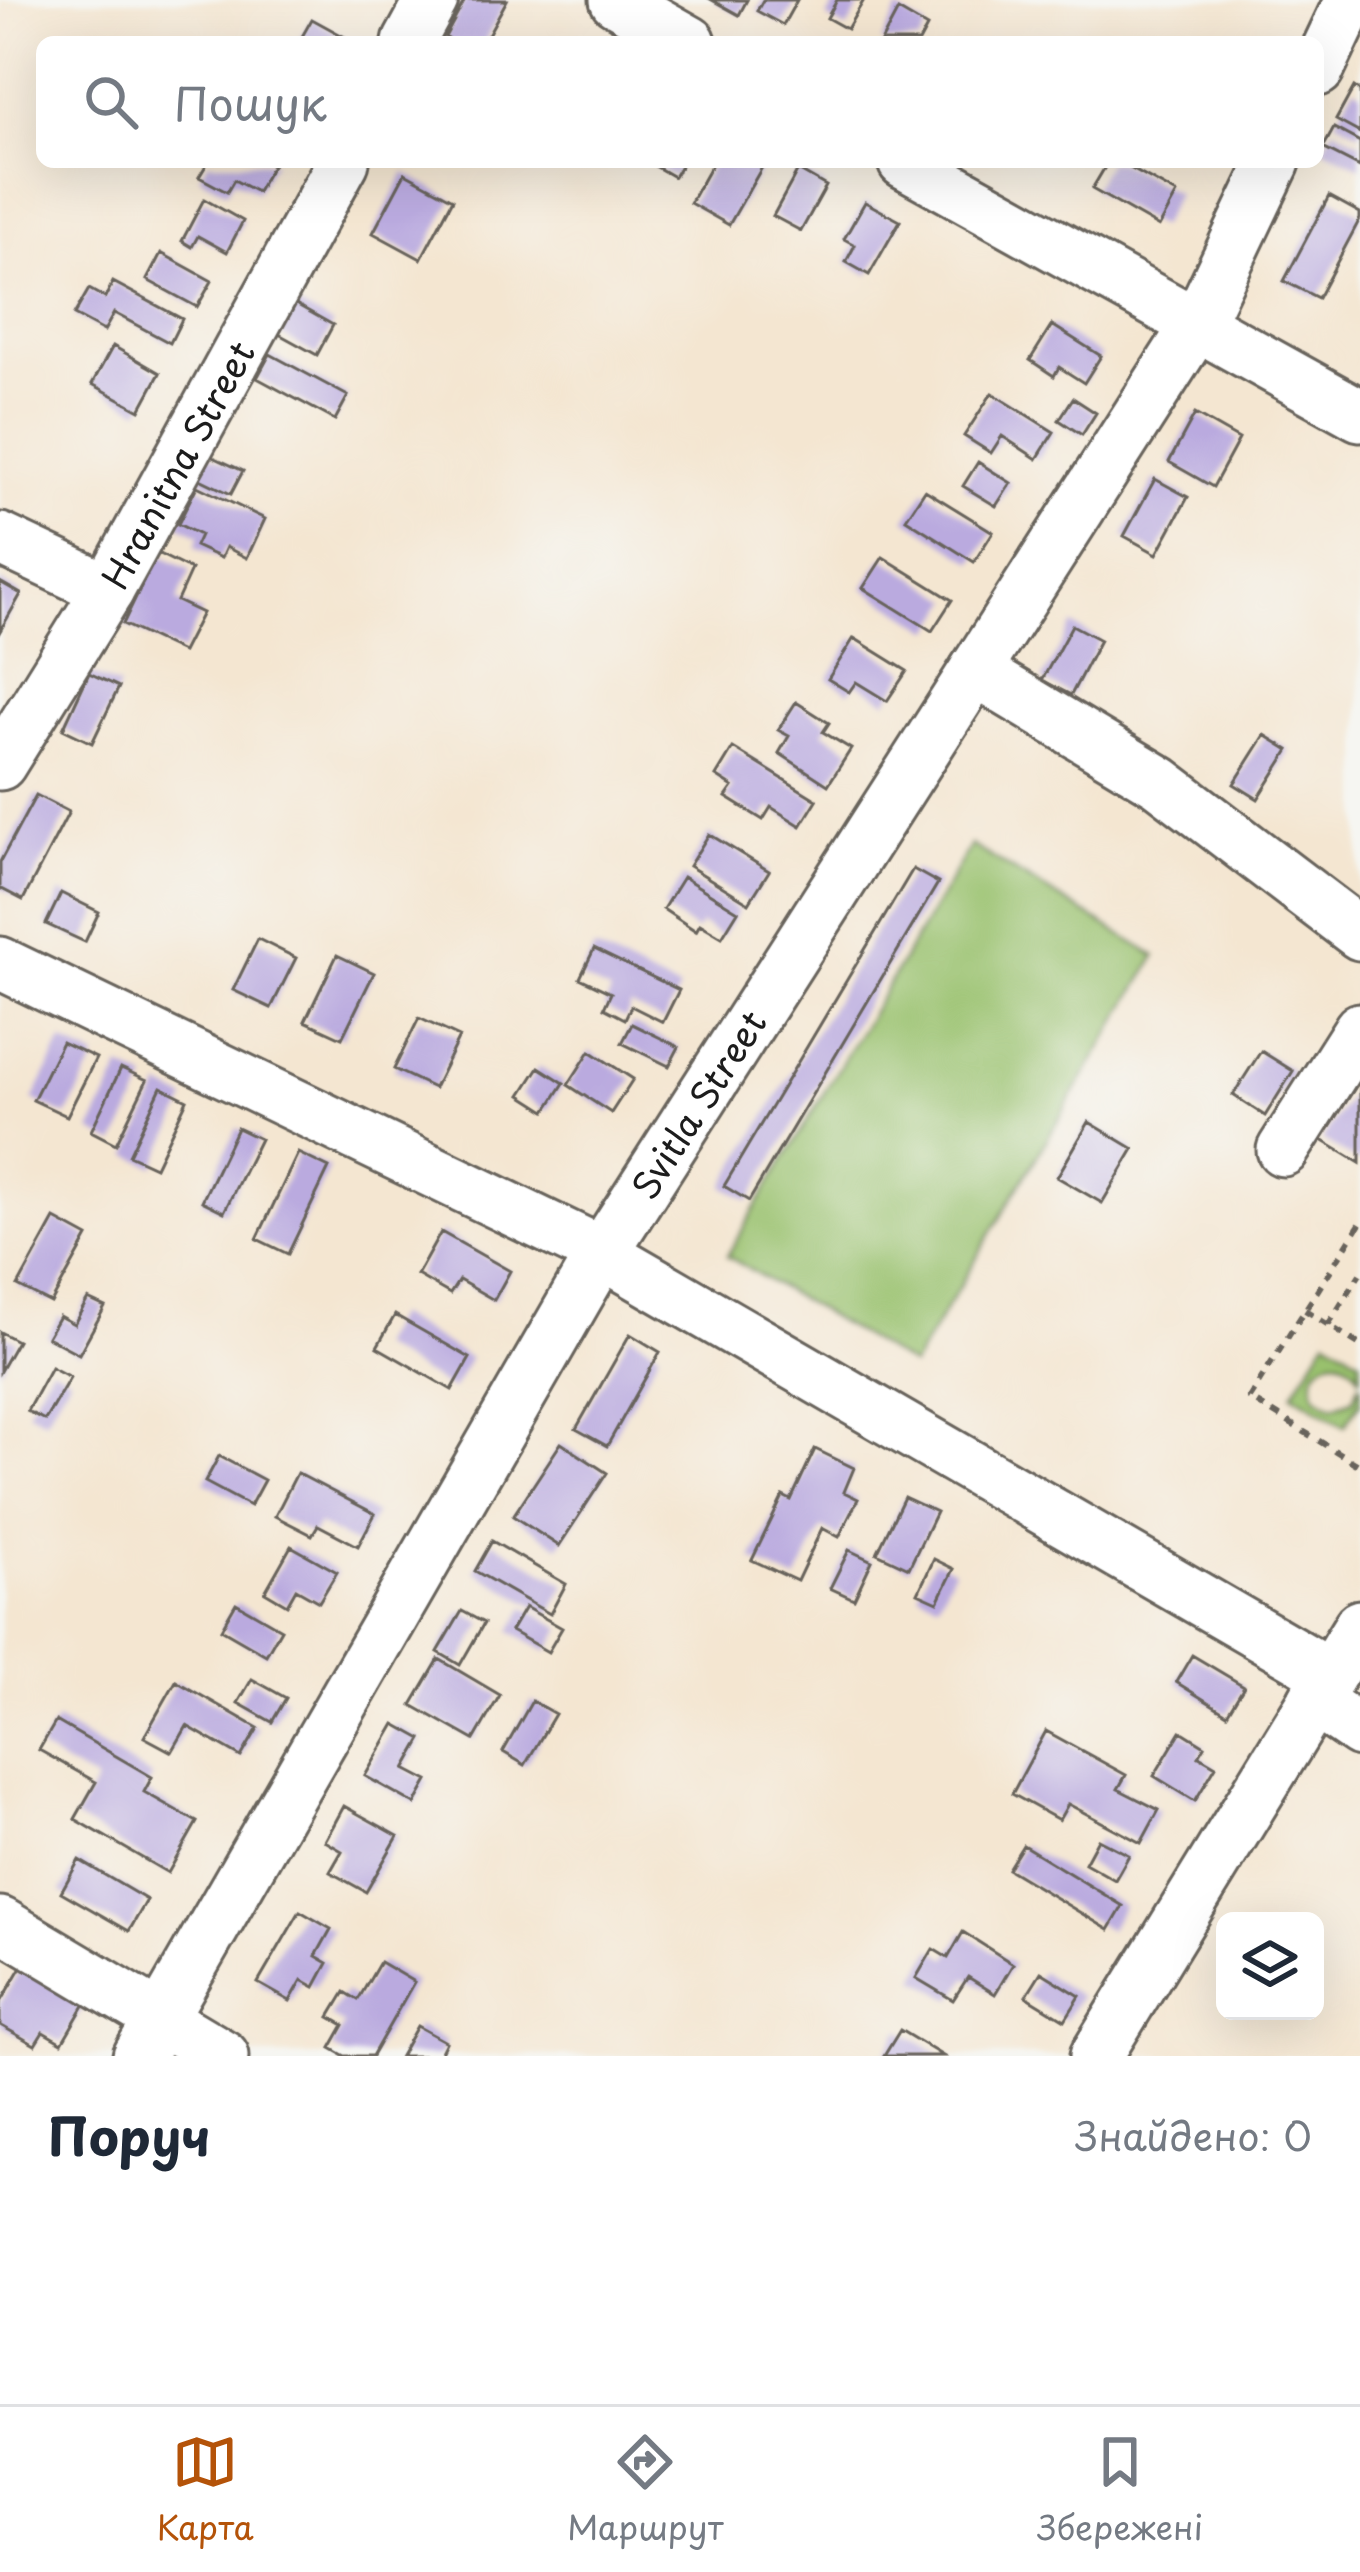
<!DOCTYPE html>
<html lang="uk">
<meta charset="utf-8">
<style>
body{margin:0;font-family:"Playpen Sans",sans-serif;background:#f6f6f7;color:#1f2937}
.controls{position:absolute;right:36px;bottom:36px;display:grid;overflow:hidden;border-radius:18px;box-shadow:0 12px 48px #0002}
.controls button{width:108px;height:108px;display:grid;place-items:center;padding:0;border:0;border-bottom:3px solid #e0e1e3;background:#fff;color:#1f2937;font:60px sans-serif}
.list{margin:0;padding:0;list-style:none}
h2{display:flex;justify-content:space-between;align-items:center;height:156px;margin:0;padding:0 48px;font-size:51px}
h2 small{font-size:39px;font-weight:400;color:#747a83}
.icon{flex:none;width:66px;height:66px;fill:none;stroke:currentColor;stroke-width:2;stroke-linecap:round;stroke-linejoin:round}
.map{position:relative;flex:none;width:1360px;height:2056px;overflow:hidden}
.search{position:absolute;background:#fff;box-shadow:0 12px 48px #0002;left:36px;right:36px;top:36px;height:132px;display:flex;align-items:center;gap:30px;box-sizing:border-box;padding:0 42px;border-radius:18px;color:#747a83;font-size:45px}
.sheet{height:348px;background:#fff}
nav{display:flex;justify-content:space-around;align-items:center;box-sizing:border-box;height:168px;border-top:3px solid #e0e1e3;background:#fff;font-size:33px;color:#747a83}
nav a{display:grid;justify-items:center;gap:6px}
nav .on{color:#b45309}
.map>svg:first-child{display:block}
.green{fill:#99c16d;stroke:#5a6e44;stroke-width:3}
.building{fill:#baaadf}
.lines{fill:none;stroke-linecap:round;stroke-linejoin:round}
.minor-casing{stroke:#68635b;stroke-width:57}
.path{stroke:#68635b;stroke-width:6;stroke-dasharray:9 9;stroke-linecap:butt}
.minor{stroke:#fff;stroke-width:51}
.labels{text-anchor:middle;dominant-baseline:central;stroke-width:12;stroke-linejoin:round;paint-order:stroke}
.street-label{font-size:36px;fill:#1c1c1c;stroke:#f6f6f2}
</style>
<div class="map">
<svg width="1360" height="2056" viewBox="0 0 1360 2056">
<rect width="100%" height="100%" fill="#f6f6f2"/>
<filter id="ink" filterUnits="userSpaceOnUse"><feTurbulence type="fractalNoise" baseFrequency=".00833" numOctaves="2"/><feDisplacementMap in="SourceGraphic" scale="24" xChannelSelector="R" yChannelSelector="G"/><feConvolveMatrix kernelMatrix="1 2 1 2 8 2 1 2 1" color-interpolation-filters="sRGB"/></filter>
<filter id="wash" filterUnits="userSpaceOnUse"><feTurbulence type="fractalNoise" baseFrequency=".004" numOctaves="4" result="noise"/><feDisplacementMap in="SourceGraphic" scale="48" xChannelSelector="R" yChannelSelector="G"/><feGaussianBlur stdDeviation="2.7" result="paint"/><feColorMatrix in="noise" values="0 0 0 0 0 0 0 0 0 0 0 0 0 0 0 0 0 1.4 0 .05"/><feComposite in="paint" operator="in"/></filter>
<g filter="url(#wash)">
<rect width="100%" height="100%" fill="#f4e6d1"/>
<path class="green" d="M971,845L1156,956L912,1366L727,1256Z
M1327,1338L1360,1359V1378C1346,1344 1302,1360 1316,1395L1333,1406L1353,1399L1360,1382V1402L1345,1426L1293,1393Z"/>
<g id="blocks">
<path class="building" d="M465,0H507L484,42H453L445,37Z
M712,0H747L739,15Z
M763,0H797L783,25L757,11Z
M837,0H864L847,29L827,18Z
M898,10L927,27L919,42H881Z
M312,19L354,42L300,40Z
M1354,87L1360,91V133L1336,120Z
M1334,128L1360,142V167L1323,148Z
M208,162H274L257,192L234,180L227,192L199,177Z
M648,162H683L674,177Z
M713,162H765L729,225L690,203Z
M1108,162H1119L1177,194L1159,227L1092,189Z
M798,170L826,186L801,231L773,216Z
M405,173L453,199L421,259L373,233Z
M1329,196L1360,213V219L1318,298L1284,281Z
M204,199L243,221L227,252L198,236L192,247L182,241Z
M865,202L900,221L869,275L846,262L855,245L844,239Z
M161,253L212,281L197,307L147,280Z
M113,282L182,319L170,343L114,313L104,331L74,315L89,289L105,298Z
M294,303L333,325L317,355L277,333Z
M1052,325L1101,356L1084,383L1059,367L1054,376L1030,360Z
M113,346L160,373L140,410L92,384Z
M270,354L348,396L335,420L257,378Z
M992,393L1054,432L1037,459L1002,436L991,453L964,436Z
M1073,398L1096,413L1082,435L1059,420Z
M1195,414L1239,439L1213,487L1169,462Z
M207,454L243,471L231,494L196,477Z
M978,462L1011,483L996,506L963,486Z
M1155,479L1188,497L1157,554L1124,536Z
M197,486L265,519L247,558L226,547L221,558L195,546L200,535L178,524Z
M925,490L993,532L974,562L906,519Z
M157,553L191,570L177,601L202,613L182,652L123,624Z
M883,557L952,600L932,631L863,588Z
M0,582L21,594L0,631Z
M1072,625L1100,640L1071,695L1042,680Z
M854,638L907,671L887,701L856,682L849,692L828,679Z
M89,673L119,687L92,743L63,729Z
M796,702L829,723L823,732L851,749L828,785L779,753L789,736L778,730Z
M1265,735L1289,750L1258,799L1234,784Z
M733,748L817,800L801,826L771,807L763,820L726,797L733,787L716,776Z
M36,795L69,812L23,900L0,888V862Z
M709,834L769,871L749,903L689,866Z
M913,869L938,883L749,1201L724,1186Z
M683,877L738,911L722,937L700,924L696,931L663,909Z
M61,893L99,912L85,942L46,924Z
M258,939L296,958L271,1008L233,990Z
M594,949L679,990L663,1022L631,1006L625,1019L604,1008L611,993L580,978Z
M337,955L374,973L342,1038L305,1021Z
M419,1018L459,1037L434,1088L394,1069Z
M632,1024L679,1047L669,1066L622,1043Z
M62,1042L96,1058L67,1116L33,1100Z
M590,1051L633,1079L611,1113L568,1085Z
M1261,1051L1293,1071L1265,1116L1233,1095Z
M539,1067L564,1083L546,1111L521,1095Z
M121,1068L147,1080L116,1144L91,1131Z
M1360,1080V1163L1322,1140Z
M161,1087L187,1100L155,1167L129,1155Z
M1089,1122L1134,1149L1102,1203L1057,1177Z
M237,1128L260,1139L224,1212L202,1201Z
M298,1153L329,1168L288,1254L257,1239Z
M55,1219L88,1237L51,1303L18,1286Z
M441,1232L510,1271L494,1300L459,1280L450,1294L417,1275Z
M88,1299L105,1307L79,1354L47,1337L59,1316L74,1324Z
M395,1315L470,1358L452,1390L377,1347Z
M0,1332L17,1341L0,1371Z
M630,1334L660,1352L607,1446L576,1429Z
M51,1367L70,1377L45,1420L27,1411Z
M561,1443L607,1473L559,1546L513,1516Z
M815,1449L854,1468L844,1492L858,1499L839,1537L822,1528L797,1581L752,1560L783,1496L791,1500Z
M219,1456L264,1480L250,1506L205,1482Z
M297,1473L375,1514L358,1546L318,1525L312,1535L275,1516Z
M904,1497L936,1512L909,1568L877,1553Z
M492,1541L566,1584L550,1614L475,1571Z
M291,1546L337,1572L319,1602L296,1589L287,1605L265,1592Z
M849,1550L872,1561L854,1599L830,1588Z
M934,1559L954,1569L938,1602L918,1593Z
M236,1603L281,1629L266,1655L221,1629Z
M525,1607L562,1628L548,1652L511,1631Z
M462,1611L484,1623L460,1665L438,1652Z
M1192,1655L1244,1686L1227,1714L1176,1682Z
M439,1659L500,1695L474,1740L412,1705Z
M252,1679L286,1698L272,1722L238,1703Z
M176,1681L258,1728L241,1757L187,1726L172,1752L144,1737Z
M532,1701L555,1714L525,1765L503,1752Z
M56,1721L152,1777L144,1792L197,1822L168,1873L75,1819L96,1782L39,1750Z
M395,1724L422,1739L405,1769L428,1781L415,1804L365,1776Z
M1046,1731L1126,1775L1118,1789L1159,1810L1141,1843L1068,1804L1059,1820L1012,1794Z
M1181,1731L1205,1746L1199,1756L1216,1766L1195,1801L1154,1776Z
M344,1806L398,1836L366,1892L330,1872L342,1851L325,1841Z
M1098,1839L1129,1855L1115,1880L1085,1863Z
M1023,1845L1123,1906L1109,1930L1008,1869Z
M79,1860L147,1900L129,1931L61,1892Z
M300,1911L331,1929L316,1956L328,1963L315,1987L302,1980L290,2001L258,1983Z
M963,1932L1013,1964L995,1994L968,1977L953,2000L916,1978L933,1949L948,1958Z
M380,1962L414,1982L372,2056H345L331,2048L344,2025L330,2017L345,1992L358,2000Z
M23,1965L86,2002L62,2043L43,2032L35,2045L0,2025V2004Z
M1041,1972L1080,1996L1065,2020L1026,1996Z
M417,2026L446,2042L439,2056H400Z
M900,2030L943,2056H884Z"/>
</g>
</g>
<g filter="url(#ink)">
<use href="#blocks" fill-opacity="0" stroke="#68635b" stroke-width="3"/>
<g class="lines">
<g class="minor-casing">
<g id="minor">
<path d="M616,0L690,42"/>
<path d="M409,42L432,0"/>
<path d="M1318,70L1351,0"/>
<path d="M904,162L1360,415"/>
<path d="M0,539L108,590"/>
<path d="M975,671L1160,782L1360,934"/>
<path id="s1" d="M0,764L108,590L343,162"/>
<path d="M0,963L602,1253L1329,1674"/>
<path d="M1283,1150L1360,1029"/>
<path d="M1314,1700L1360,1731"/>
<path d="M0,1923L223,2056"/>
<path id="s2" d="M139,2056L602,1253L1196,326L1274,162"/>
<path d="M1096,2056L1360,1626"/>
</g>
</g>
<path class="path" d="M1360,1224L1249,1398L1360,1466
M1305,1310L1360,1345
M1328,1325L1360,1274"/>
<use href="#minor" class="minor"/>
</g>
</g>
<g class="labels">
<g class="street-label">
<text stroke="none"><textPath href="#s1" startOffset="348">Hranitna Street</textPath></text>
<text stroke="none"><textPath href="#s2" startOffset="1104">Svitla Street</textPath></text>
</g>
</g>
</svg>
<div class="controls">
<button><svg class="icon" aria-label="layers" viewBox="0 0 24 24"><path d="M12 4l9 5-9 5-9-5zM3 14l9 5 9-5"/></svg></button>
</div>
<div class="search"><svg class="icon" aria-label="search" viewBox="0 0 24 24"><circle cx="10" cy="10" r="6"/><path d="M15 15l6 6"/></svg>Пошук</div>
</div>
<section class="sheet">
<h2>Поруч<small>Знайдено: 0</small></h2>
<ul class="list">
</ul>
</section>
<nav>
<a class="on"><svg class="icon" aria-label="map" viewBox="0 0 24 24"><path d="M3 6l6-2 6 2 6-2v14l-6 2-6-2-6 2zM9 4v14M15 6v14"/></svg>Карта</a>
<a><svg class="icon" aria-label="directions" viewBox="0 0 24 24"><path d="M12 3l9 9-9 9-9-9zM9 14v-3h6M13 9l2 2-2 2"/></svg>Маршрут</a>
<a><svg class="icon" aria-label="saved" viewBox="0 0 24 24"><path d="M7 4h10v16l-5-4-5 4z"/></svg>Збережені</a>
</nav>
